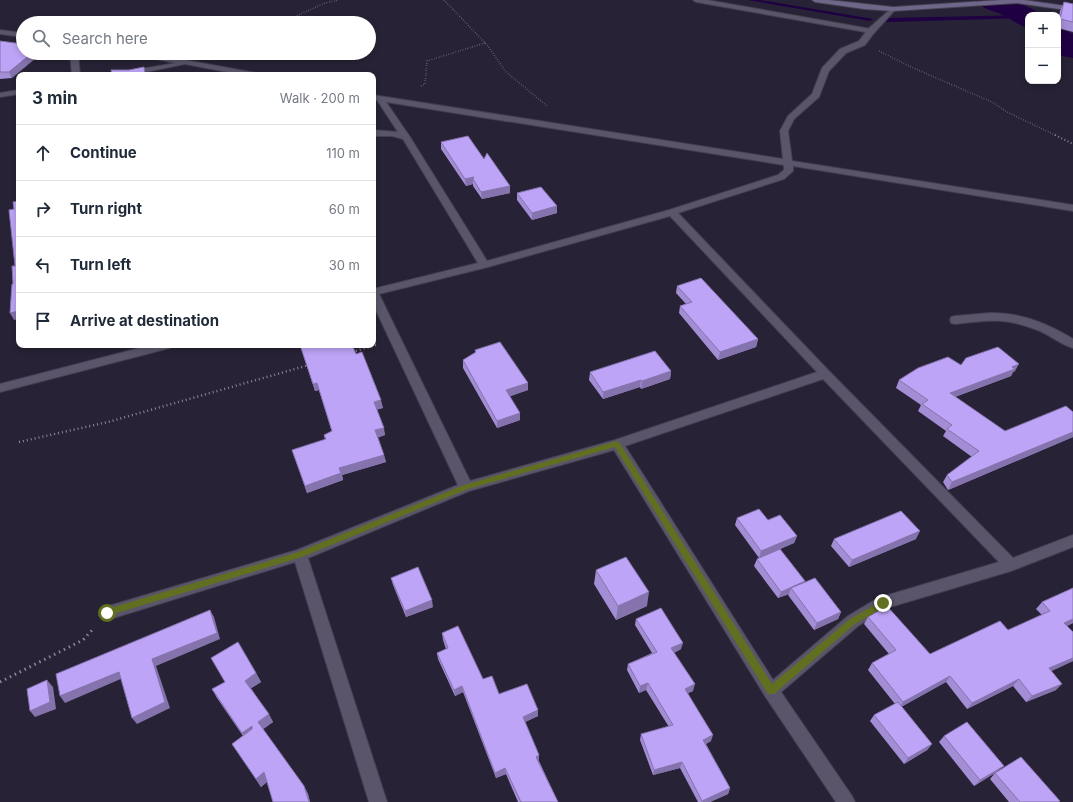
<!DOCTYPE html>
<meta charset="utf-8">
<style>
body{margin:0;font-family:Inter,sans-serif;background:#f2f2f3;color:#1f2937}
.controls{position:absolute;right:12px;top:12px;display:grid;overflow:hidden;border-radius:8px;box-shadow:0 2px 6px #0003}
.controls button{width:36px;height:36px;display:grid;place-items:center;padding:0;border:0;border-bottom:1px solid #e0e1e3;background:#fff;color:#1f2937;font:20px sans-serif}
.stop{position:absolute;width:12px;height:12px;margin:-9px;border:3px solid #606f20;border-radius:50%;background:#fff}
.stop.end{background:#606f20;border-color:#fff;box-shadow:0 1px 4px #0008}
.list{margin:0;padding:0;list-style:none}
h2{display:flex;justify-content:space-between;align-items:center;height:52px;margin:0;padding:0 16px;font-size:17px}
h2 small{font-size:13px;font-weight:400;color:#747a83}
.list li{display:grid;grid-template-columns:26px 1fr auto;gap:12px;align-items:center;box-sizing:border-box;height:56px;padding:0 16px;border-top:1px solid #e0e1e3}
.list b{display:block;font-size:15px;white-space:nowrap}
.list em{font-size:13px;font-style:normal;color:#747a83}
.icon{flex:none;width:22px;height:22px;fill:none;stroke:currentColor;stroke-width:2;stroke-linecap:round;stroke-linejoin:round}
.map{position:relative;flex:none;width:1073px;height:802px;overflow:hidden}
.search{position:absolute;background:#fff;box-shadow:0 2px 6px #0003;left:16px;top:16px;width:360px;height:44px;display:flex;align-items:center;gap:10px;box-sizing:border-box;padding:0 14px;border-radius:22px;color:#747a83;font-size:15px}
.panel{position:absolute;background:#fff;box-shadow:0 2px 6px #0003;left:16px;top:72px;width:360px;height:276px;border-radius:8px}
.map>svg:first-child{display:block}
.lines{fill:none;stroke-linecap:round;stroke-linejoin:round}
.stream{fill:#1f0043;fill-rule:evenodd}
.river{fill:#1f0043;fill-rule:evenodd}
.lane-casing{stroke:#433f4f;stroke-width:2}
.street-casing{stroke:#433f4f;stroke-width:2}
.secondary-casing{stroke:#433f4f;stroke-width:2}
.path-far3{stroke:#8c8898;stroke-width:1.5;stroke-dasharray:0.5 2;stroke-linecap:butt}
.path-far2{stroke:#8c8898;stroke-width:2;stroke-dasharray:1 2.5;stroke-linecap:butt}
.path-far1{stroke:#8c8898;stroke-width:2.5;stroke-dasharray:1 3;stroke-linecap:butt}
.path{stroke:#8c8898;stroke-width:3;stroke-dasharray:1.5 4;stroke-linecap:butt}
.lane{fill:#5b556b;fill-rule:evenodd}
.street{fill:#5b556b;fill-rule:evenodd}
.secondary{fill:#706689;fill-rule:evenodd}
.wall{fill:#a38dd4}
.shaded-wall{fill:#8473ac}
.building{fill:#bda4f6;stroke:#8473ac}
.route{fill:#606f20}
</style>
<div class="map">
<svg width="1073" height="802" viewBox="0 0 1073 802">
<rect width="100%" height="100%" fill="#272235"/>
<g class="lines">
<path class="stream" d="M748,0H760L873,19L870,21Z
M1025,15L1027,16V18L887,22L884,20L887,18Z"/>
<path class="river" d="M976,0C998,0 1025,0 1040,15H1028V28C1018,25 1012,20 1003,15C993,10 982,10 976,0Z
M1058,29L1069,32L1073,34V58L1062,56L1058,53Z"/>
<g class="lane-casing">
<path id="lane" d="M693,0H707L871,29L875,31L871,33L696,2Z"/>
</g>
<g class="street-casing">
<path id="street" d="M893,7L896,9L895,10L874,33L865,45L846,53L829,71L819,97L794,119L788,131L792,161L1073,205V211L793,166V171L784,179L678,213L829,371L1013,558L1073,535V547L1011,571L887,608L858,626L781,692L852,796L855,802H836L765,696L614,450L469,491L308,558L387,802H369L295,562L107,620L102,618L100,613L102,608L297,550L458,485L373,304V289L478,263L403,139L392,136H373V130L398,132L377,100L373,99V95L783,159L780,131L788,116L812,94L822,68L840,49L859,41L868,29ZM386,102L784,165V170L778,175L669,210L487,261L410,137ZM670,216L817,372L615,440L470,481L379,294L488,267ZM823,379L999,562L878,598L848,616L773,680L625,446Z
M0,30L23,33V37L0,34Z
M70,53H78L80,75H72Z
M131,53H147L256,73L260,75H243L185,64L131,75H114L118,73L176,63L135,55Z
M19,90V94L0,97V93Z
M990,313C1019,312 1049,324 1073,339V348C1062,345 1051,336 1040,331C1006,317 990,320 955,324L951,323L950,320L951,317L955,316Z
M151,345H172L170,348L166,349L0,392V384Z"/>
</g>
<g class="secondary-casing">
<path id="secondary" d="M812,0H829L893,7L1001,0H1024L1073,7V11L1017,3L893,11L864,9L815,2Z"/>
</g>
<path class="path-far3" d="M444,0L488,46L505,71L547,106
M281,23L325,3L339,0
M879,51L911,67L992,102L1007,112L1057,136
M421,86L425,84L427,61L485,43"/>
<path class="path-far2" d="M1055,135L1073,144"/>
<path class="path-far1" d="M352,352L376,345
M19,442L108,422L309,365"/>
<path class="path" d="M0,682L83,640L94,628"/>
<use href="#lane" class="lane"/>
<use href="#street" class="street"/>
<use href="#secondary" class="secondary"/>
</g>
<path class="wall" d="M1064,2L1073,4V32L1058,28V20L1060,11Z
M0,41L12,78L0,79Z
M441,142L484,159L510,186V193L482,199L473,186V184L466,186L441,149Z
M517,193L557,206V213L532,220L517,200Z
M677,286L758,339L756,347L718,360L679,313L680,306L686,304L676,293Z
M300,345H352L383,408L377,409L385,435L378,437L386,462L342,475L343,480L307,493L292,450L325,440L324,435L332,432L319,390L315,391Z
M475,350L528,383V390L509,396L520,413V420L497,428L463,368V360L475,353Z
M671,371L670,379L641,389L640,387L603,399L589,380L590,372Z
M1015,371L1013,372L1011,376L955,397L1005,431L1073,412V437L948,490L943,482L947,475L972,457L943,436L946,431L918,411L921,405L896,388L899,380Z
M737,518L768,520L797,536L794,543L764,556L805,581L804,583L841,612L838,619L814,630L788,595L789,594L778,598L754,566L757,559L759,558L735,525Z
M834,539H916L849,567L831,546Z
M596,570L647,606L616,620L594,584Z
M391,578L433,607L406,617L393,585Z
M1073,588V623L1067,626L1073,661L1051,671L1056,690L1026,702L1013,686L967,709L946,682L901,707L932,744L927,750L904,764L870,721L874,715L895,704L868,670L872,663L889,654L864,624L868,617L930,654L1008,630L1042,615L1036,609L1042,602Z
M636,619L681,649L674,653L693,691L688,693L711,741L706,744L730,788L728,794L710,802H698L680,768L653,775L640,740L641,734L669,727L646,690L639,693L627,670L628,664L652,653L635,625Z
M442,633L483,679L499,694L538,716L525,722L539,755V761L558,802H518L506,774L496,778L463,692L455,696L438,659L437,653L446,649L443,640Z
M256,673L261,682L251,688L273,722L263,729L304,786L308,794L310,802H273L267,782L261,787L232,744L243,736L217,698L212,689Z
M944,736L999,771L1059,802H1009L990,779L995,773L974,786L939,742Z"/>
<path class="shaded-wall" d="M32,53H42L12,78L9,72Z
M474,177L473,179V184L466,186L465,179Z
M510,186V193L482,199L481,192Z
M557,206V213L532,220V213Z
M19,311V319L14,320L10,313Z
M758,339L756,347L718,360L720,352Z
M1019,364L1015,371L1013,372L1011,376L946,400L950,393Z
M671,371L670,379L641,389L642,381Z
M641,380L640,387L603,399V392Z
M317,383L319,390L315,391L313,384Z
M528,383V390L506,398V390Z
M381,400L383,408L376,410L374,402Z
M520,413V420L497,428V421Z
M384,428L385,435L377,438L375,430Z
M1073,432V437L948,490L952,482Z
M384,455L386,462L342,475L343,480L307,493L305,486L339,468Z
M920,531L916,539L849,567L852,560Z
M797,536L794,543L759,558L761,551Z
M805,581L802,588H791L789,594L778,598L781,592Z
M649,592L647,606L616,620L618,606Z
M432,600L433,607L406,617L405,611Z
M210,610L214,617L220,639L156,666L170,708L137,724L132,718L152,659Z
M841,612L838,619L814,630L817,623Z
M1073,619V623L1059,629L1064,623Z
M683,643L681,649L669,655L671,648Z
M1073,658V661L1043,675L1049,668Z
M119,672L123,678L65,703L60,696Z
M256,673L261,682L250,689L245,681Z
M950,676L946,682L899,708L903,702Z
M1019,679L1013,686L967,709L972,703Z
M47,680L53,687L56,709L35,717L30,711Z
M648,683L646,690L639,693L640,686Z
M695,684L693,691L683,695L685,689Z
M1062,684L1056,690L1026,702L1032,696Z
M462,686L463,692L455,696L454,690Z
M538,710V716L523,723V717Z
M269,714L273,722L262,730L258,722Z
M252,726L256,735L247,741L242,733Z
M713,735L711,741L701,746L703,740Z
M932,744L927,750L904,764L908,758Z
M539,755V761L536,763V757Z
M682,762L680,768L653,775L654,770Z
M1004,766L998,771L974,786L980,780Z
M505,768L506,774L496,778L495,773Z
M264,772L269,780L261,787L256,779Z
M304,786L308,794L310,802H309Z
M730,788L728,794L710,802H702V801Z"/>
<path class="building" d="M1064,2L1073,4V22L1060,19Z
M0,41L23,44V53H32L9,72H0Z
M144,67L145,75H112L111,70H129Z
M468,136L484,159L487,153L510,186L481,192L473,179L474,177L465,179L441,142Z
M541,187L557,206L532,213L517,193Z
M19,201V311L10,313L12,284H13L12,266H15L9,210L14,209L13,202Z
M701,278L758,339L720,352L680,306L692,302L677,286Z
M500,342L528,383L506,390L520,413L497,421L463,360L476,352L475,350Z
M300,345H352L356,354L362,352L381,400L374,402L384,428L375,430L384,455L339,468L341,473L305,486L292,450L326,439L324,435L332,431L317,383L313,384Z
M998,347L1019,364L1012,367L1015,369L950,393L1005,431L1066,406L1073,412V432L952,482L947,475L979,451L947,429L952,425L922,404L928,400L899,380L918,368L948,357L961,365L966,358Z
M655,351L671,371L642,381L641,380L603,392L590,372Z
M759,509L768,520L780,515L797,536L761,551L737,518Z
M901,511L920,531L852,560L834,539Z
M780,549L805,581L781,592L757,559Z
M626,557L649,592L618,606L596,570Z
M418,567L432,600L405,611L391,578Z
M815,578L841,612L817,623L791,588Z
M1073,588V619L1064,623L1073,632V658L1049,668L1062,684L1032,696L1019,679L972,703L950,676L903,702L872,663L896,650L868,617L887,606L930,654L1000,621L1008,630L1050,611L1042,602Z
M661,608L683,643L671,648L695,684L685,689L713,735L703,740L730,788L702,801L682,762L654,770L641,734L673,725L648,683L640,686L628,664L657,652L636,619Z
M210,610L217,633L152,659L165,702L132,718L119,672L60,696L56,674L162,630Z
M458,626L483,679L492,676L499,694L527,684L538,710L523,717L539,755L536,757L558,802H521L505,768L495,773L462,686L454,690L437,653L448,648L442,633Z
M238,642L256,673L245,681L269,714L258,722L304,786L309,802H273L264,772L256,779L232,744L252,729V726L242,733L212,689L225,682L211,658Z
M47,680L50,702L30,711L27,689Z
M898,702L932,744L908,758L874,715Z
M967,722L1004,766L980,780L944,736Z
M1021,757L1060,801L1058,802H1020L995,773Z"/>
<path class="route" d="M617,441L619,442L772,684L850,619L883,600L886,601V606L855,624L774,694H768L615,447L468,489L302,557L107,616L103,613L107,609L298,552L464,485Z"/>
</svg>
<div class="controls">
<button>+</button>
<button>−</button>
</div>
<div class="stop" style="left:107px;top:613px"></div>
<div class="stop end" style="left:883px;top:603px"></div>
<div class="search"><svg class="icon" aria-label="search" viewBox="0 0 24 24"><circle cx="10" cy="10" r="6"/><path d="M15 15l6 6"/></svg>Search here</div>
<section class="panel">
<h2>3 min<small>Walk · 200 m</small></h2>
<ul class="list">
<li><svg class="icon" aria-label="ahead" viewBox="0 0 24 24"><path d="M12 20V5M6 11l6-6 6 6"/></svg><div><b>Continue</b></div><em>110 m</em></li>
<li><svg class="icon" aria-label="right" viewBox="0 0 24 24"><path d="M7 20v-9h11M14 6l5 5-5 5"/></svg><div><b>Turn right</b></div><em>60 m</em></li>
<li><svg class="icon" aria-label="left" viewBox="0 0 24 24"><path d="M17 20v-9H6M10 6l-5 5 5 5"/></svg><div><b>Turn left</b></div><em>30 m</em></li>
<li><svg class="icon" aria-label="arrive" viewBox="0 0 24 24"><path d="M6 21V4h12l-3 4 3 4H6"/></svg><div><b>Arrive at destination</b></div></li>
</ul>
</section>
</div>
